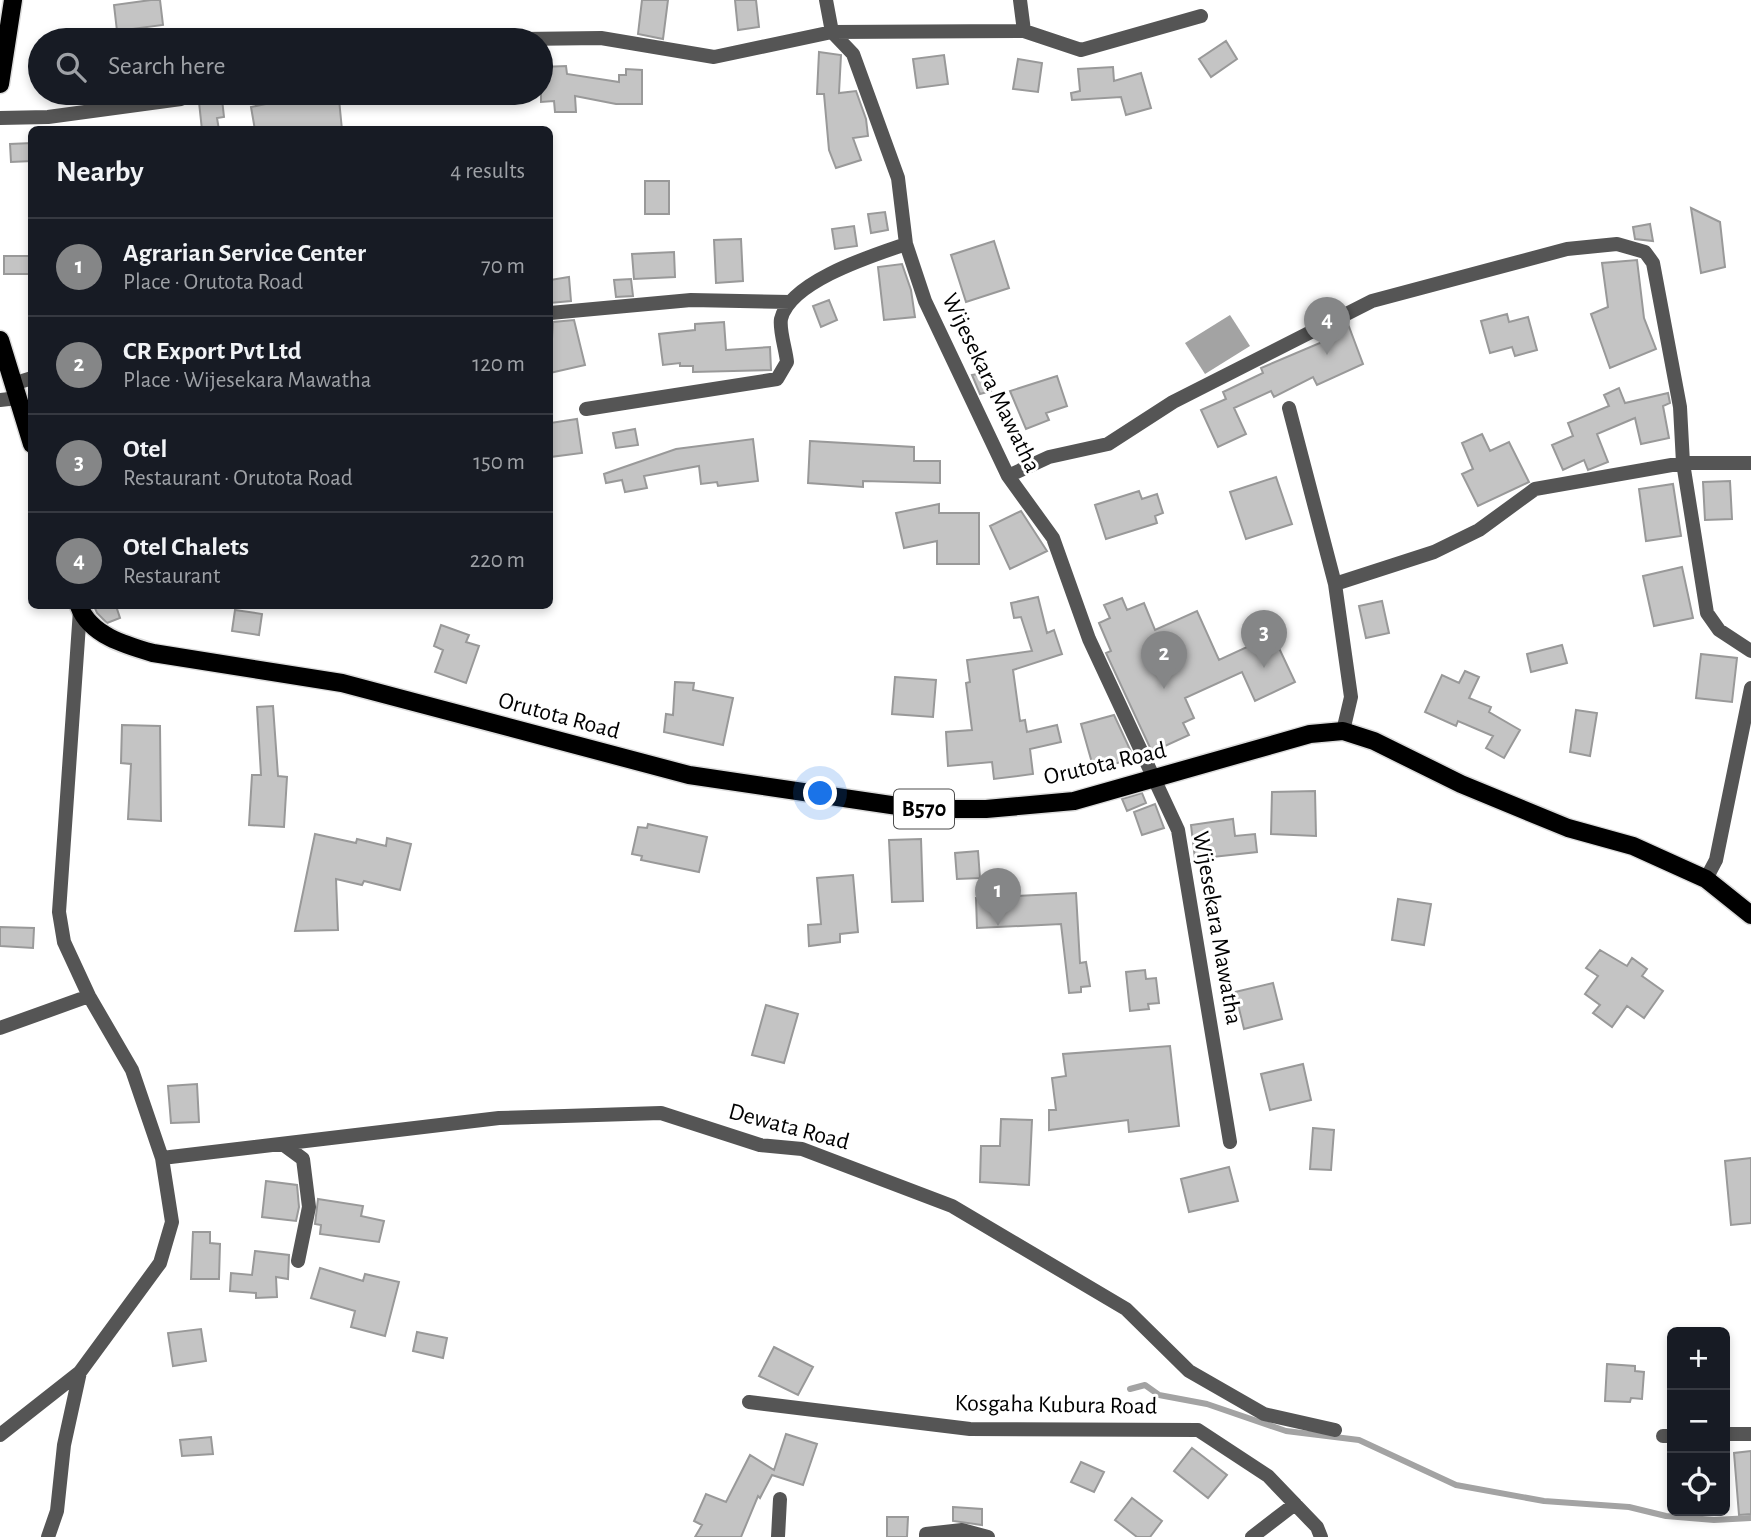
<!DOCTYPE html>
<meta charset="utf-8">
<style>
body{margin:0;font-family:"Alegreya Sans",sans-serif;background:#20242c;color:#f1f3f6}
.controls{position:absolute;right:21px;bottom:21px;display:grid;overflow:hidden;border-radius:10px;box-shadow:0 4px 10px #0003}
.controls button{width:63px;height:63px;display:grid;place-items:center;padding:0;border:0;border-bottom:2px solid #363941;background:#171b24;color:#f1f3f6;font:35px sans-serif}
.you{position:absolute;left:821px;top:794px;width:24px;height:24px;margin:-18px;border:5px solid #fff;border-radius:50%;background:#1a73e8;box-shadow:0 0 0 10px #1a73e833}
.badge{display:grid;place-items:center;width:46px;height:46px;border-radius:50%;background:#858687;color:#fff;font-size:23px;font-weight:700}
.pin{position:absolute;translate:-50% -58px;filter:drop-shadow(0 2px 4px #0008)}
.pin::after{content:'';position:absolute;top:37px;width:24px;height:21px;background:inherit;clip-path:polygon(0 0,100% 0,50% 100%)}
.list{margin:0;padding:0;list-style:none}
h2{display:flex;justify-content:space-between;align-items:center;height:91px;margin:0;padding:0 28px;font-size:30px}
h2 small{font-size:23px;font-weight:400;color:#9ea1a6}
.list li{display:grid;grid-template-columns:46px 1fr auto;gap:21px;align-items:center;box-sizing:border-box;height:98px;padding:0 28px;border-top:2px solid #363941}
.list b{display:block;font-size:26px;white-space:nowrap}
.list p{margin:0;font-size:23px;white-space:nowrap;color:#9ea1a6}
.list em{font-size:23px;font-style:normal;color:#9ea1a6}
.icon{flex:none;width:38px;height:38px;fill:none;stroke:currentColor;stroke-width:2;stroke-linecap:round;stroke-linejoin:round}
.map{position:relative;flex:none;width:1751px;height:1537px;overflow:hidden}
.search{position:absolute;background:#171b24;box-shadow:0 4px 10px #0003;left:28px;top:28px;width:525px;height:77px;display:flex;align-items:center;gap:18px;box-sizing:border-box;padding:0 24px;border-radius:38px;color:#9ea1a6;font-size:26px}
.panel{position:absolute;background:#171b24;box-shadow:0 4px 10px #0003;left:28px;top:126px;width:525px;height:483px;border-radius:10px}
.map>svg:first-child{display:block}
.water{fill:#a3a3a3}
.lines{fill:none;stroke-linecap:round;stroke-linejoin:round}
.stream{stroke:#a3a3a3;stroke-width:6}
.building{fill:#c4c4c4;stroke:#999;stroke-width:2}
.primary-casing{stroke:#dbdbdb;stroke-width:21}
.street{stroke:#555;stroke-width:14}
.primary{stroke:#000;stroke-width:18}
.labels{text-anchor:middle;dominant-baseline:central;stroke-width:6;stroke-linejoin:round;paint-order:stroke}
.shield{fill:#fff;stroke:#4c4c4c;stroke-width:2}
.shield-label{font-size:23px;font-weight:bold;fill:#000}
.street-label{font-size:24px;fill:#000;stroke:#fff}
</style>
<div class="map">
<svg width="1751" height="1537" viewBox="0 0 1751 1537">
<rect width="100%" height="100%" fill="#fff"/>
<path class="water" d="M1230,315L1250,346L1205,374L1185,343Z"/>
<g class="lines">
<path class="stream" d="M1130,1389L1145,1385L1159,1395L1207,1404L1286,1431L1359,1440L1456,1485L1544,1501L1629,1507L1666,1516L1714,1520L1751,1518"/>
</g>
<path class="building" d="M151,0H160L163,25L117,31L114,5Z
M642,0H668L663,39L638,34Z
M735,0H756L759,27L738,30Z
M1226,41L1237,59L1211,77L1199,59Z
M819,52L841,55L839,93L856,91L866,119L868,136L853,138L861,160L836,168L829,150L824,94H817Z
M944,55L948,84L917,88L913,59Z
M1018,59L1042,63L1038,92L1013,89Z
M566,66L567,74L619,82V75H626V69L642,70V104H616L575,96L576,112H555L554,101L541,102V67Z
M1113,67L1114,81L1141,73L1151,108L1126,115L1121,97L1072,100L1071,93L1080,91L1078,69Z
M222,99L224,117L217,118L219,130H202L199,102Z
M339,99L342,130H255L251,107L285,100V103Z
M32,143V161L11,162L10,144Z
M645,181H669V214H645Z
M1691,208L1720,222L1725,267L1701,273Z
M885,212L888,230L871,233L868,214Z
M1650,224L1653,241L1635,239L1633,227Z
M854,226L857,246L835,249L832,229Z
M741,239L743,281L716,283L714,240Z
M994,241L1009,288L966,302L951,255Z
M674,252L675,277L634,279L632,254Z
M4,256H32V274H4Z
M1637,260L1644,318L1656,349L1610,368L1591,314L1608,307L1602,263Z
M902,264L911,290L915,317L884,320L878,267Z
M569,277L571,301L550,303V280Z
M631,279L633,296L616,297L614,280Z
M829,300L837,320L821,327L813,306Z
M1507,314L1509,322L1528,317L1537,350L1515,356L1512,347L1490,353L1481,321Z
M574,320L585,365L550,373L553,322Z
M724,322L726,350L770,347L771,370L693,372V366H680V363L663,365L659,334L695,330V324Z
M1348,324L1363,364L1317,385L1313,377L1274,397L1271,391L1234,408L1246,434L1218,447L1201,410L1226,399L1223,392L1263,373L1261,368L1327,340L1325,336Z
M988,372L991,391L980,394L972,375Z
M1057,376L1067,406L1046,413L1049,420L1026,429L1010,391Z
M1619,388L1625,403L1668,393L1670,403L1663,406L1669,438L1641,444L1635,418L1597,434L1608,462L1588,470L1584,460L1563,470L1552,445L1573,436L1568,423L1609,406L1604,395Z
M577,419L582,453L550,457V423Z
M635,429L638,445L616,448L613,433Z
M1482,434L1490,451L1509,442L1529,482L1478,506L1462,474L1473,469L1462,443Z
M753,439L758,481L718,486L717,482L701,484L699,466L644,476L647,488L625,492L622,480L606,483L604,474L676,449Z
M810,441L914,447V461H940V483L863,481V487L808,483Z
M1276,477L1292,524L1246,539L1230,492Z
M1730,481L1732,519L1705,520L1703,482Z
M1673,484L1681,536L1646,541L1639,489Z
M1139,491L1142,499L1157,494L1163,513L1155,516L1157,523L1106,539L1095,505Z
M939,504V513H979V564H937V541L904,548L896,513Z
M1021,511L1047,551L1010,569L990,526Z
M1682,567L1693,618L1654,626L1643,576Z
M1038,597L1047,633L1054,630L1062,654L1013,670L1020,721L1025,720L1027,732L1057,725L1061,742L1030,749L1033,774L994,779L992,762L948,766L946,732L972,730L966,683L970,682L967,660L1032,651L1021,617L1014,618L1011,603Z
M1122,598L1127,610L1144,603L1155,630L1197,611L1219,660L1262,640L1268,653L1279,648L1295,682L1255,701L1242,672L1185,698L1194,718L1183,723L1189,735L1152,752L1106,653L1111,651L1099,623L1110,618L1104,605Z
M1382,601L1389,633L1366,638L1359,606Z
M94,606H116L120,618L107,623L97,613Z
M235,610L262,614L259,635L232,631Z
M441,625L469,635L466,642L479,646L466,683L435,672L443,650L434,646Z
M1562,645L1567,663L1531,672L1527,654Z
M1701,654L1737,658L1732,702L1696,698Z
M1465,671L1479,677L1469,698L1491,707L1489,712L1520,730L1504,758L1486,748L1493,736L1458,721L1456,726L1425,712L1442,675L1459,683Z
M895,677L936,680L933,717L892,714Z
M675,682L694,683L693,690L733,698L723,745L664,732L666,714L673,715Z
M273,706L278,776L287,777L284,827L249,825L252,775H261L257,707Z
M1576,710L1597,713L1590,756L1570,752Z
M1114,715L1134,758L1094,770L1081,724Z
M122,725L160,726L161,821L128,819L131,764L121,763Z
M1315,791L1316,836L1271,834L1272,792Z
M1142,793L1146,803L1127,811L1122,799Z
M1155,804L1164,828L1142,835L1134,812Z
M1233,819L1235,836L1255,834L1257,852L1195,859L1191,825Z
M648,824L707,837L699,872L641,860L642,856L632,854L638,827L647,828Z
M315,834L356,843L357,839L386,846L387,838L411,844L400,890L364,881L362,885L336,879L338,930L295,931Z
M921,839L923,901L892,902L889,840Z
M978,851L980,878L957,879L955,853Z
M853,875L858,932L840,934V942L809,946L808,925L821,924L817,878Z
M1076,893L1080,963L1086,962L1090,986L1081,987V992L1069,993L1061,924L977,928L976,898Z
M1398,899L1431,904L1424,945L1392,940Z
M0,927L34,928L33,948L0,946Z
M1600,950L1627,966L1632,958L1647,969L1642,976L1663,991L1644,1018L1627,1006L1612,1027L1593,1013L1600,1005L1585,994L1598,976L1586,968Z
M1145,970L1146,979L1156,978L1159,1003L1148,1004L1149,1009L1130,1011L1126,972Z
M1273,983L1282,1019L1244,1029L1235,992Z
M766,1005L798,1014L784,1063L752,1055Z
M1170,1046L1179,1126L1129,1132L1128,1120L1049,1130V1110H1056L1052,1078L1066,1076L1063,1054Z
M1303,1064L1311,1100L1270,1110L1261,1074Z
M197,1084L199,1122L171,1123L168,1086Z
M1001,1119L1032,1120L1029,1185L980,1182L981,1146H1000Z
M1313,1128L1334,1130L1331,1170L1310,1169Z
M1751,1158V1223L1731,1225L1725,1161Z
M1229,1167L1238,1201L1189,1212L1181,1179Z
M266,1181L297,1185L299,1207L296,1221L262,1217Z
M318,1199L363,1206L361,1216L384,1221L379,1242L320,1234L321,1225L315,1224Z
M193,1232H210V1243L220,1244L219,1279H191Z
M255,1251L289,1255L288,1279L276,1277L277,1297L256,1298V1293L230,1291L231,1273L252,1275Z
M320,1268L363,1281L365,1274L399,1282L385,1336L351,1327L355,1311L311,1298Z
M201,1329L206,1361L173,1366L168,1333Z
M417,1332L447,1338L443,1358L413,1351Z
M774,1347L813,1367L798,1395L759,1376Z
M1607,1364L1635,1366V1371L1644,1372L1642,1399L1631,1398L1630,1402L1605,1401Z
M786,1434L817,1444L803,1485L772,1475L760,1498L758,1496L741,1537H695L702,1525L694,1521L706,1494L726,1502L750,1455L774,1470Z
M211,1437L213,1454L182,1456L180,1440Z
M1192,1448L1227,1475L1208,1498L1174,1471Z
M1751,1451V1514L1739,1515L1734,1453Z
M1081,1462L1104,1472L1094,1492L1071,1482Z
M1132,1498L1162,1521L1150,1537H1137L1115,1520Z
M953,1507L982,1509V1525L953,1521Z
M887,1517H908L907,1537H887Z"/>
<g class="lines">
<g class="primary-casing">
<path id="primary" d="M0,84L13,0
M0,340L32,444
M79,606C90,635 125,645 153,653L342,683L689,775L918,809H986L1074,801L1310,734L1343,731L1374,741L1461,784L1568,828L1633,846L1706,879L1751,915"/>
</g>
<path class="street" d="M826,0L832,32L853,54L898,178L906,244L925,301L1008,476L1053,538L1089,639L1178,830L1230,1142
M1020,0L1024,31
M522,39L601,38L714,57L832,32L1024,31L1081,50L1201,16
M0,118L48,117L181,99
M550,313L691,300L790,302
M13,384L32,378
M0,400L18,398
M1289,408L1335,584L1351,697L1343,731
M586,409L777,379L787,362C786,350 779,330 781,319C790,281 874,255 906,244
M1008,476L1049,457L1108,444L1173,402L1372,301L1567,249L1617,244L1645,252L1653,263L1680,407L1683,463L1707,613L1719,630L1751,651
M1335,584L1434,552L1479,530L1535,489L1683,463H1751
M1706,879L1716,860L1751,688
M0,1028L89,996
M284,1145L303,1159L309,1207L298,1261
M162,1158L499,1118L661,1113L760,1145L802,1149L952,1206L1126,1309L1189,1371L1264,1414L1335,1430
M749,1402L970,1429L1198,1430L1268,1476L1317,1527L1321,1537
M1725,1434H1751
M0,1435L80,1372L160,1263L172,1222L162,1158L132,1070L89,996L64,942L59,912L80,610
M1663,1436H1672
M48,1537L57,1511L64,1445L80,1372
M778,1537L780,1499
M926,1537V1534L962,1530L988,1537
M1252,1537L1295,1504"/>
<use href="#primary" class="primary"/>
</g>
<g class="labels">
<rect class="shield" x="894" y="789.5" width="60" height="39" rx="5"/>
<g class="shield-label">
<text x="924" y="809">B570</text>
</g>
<g class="street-label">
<text transform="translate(991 383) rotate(64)">Wijesekara Mawatha</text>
<text transform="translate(559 716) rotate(15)">Orutota Road</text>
<text transform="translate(1105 764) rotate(-13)">Orutota Road</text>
<text transform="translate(1217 928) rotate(80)">Wijesekara Mawatha</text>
<text transform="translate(789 1127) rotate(15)">Dewata Road</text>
<text transform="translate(1056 1405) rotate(1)">Kosgaha Kubura Road</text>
</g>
</g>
</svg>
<div class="controls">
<button>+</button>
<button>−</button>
<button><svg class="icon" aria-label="locate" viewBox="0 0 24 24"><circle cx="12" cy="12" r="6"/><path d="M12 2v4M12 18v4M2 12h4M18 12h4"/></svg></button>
</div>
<div class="you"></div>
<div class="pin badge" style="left:998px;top:926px">1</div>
<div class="pin badge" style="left:1164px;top:689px">2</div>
<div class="pin badge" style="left:1264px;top:668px">3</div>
<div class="pin badge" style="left:1327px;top:355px">4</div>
<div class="search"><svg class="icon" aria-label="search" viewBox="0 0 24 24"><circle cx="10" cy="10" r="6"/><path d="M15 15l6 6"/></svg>Search here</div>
<section class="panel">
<h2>Nearby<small>4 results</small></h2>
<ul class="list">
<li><span class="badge">1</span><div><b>Agrarian Service Center</b><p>Place · Orutota Road</p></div><em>70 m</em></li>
<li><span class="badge">2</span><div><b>CR Export Pvt Ltd</b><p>Place · Wijesekara Mawatha</p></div><em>120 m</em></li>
<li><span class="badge">3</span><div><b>Otel</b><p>Restaurant · Orutota Road</p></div><em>150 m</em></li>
<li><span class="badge">4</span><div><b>Otel Chalets</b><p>Restaurant</p></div><em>220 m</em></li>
</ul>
</section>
</div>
